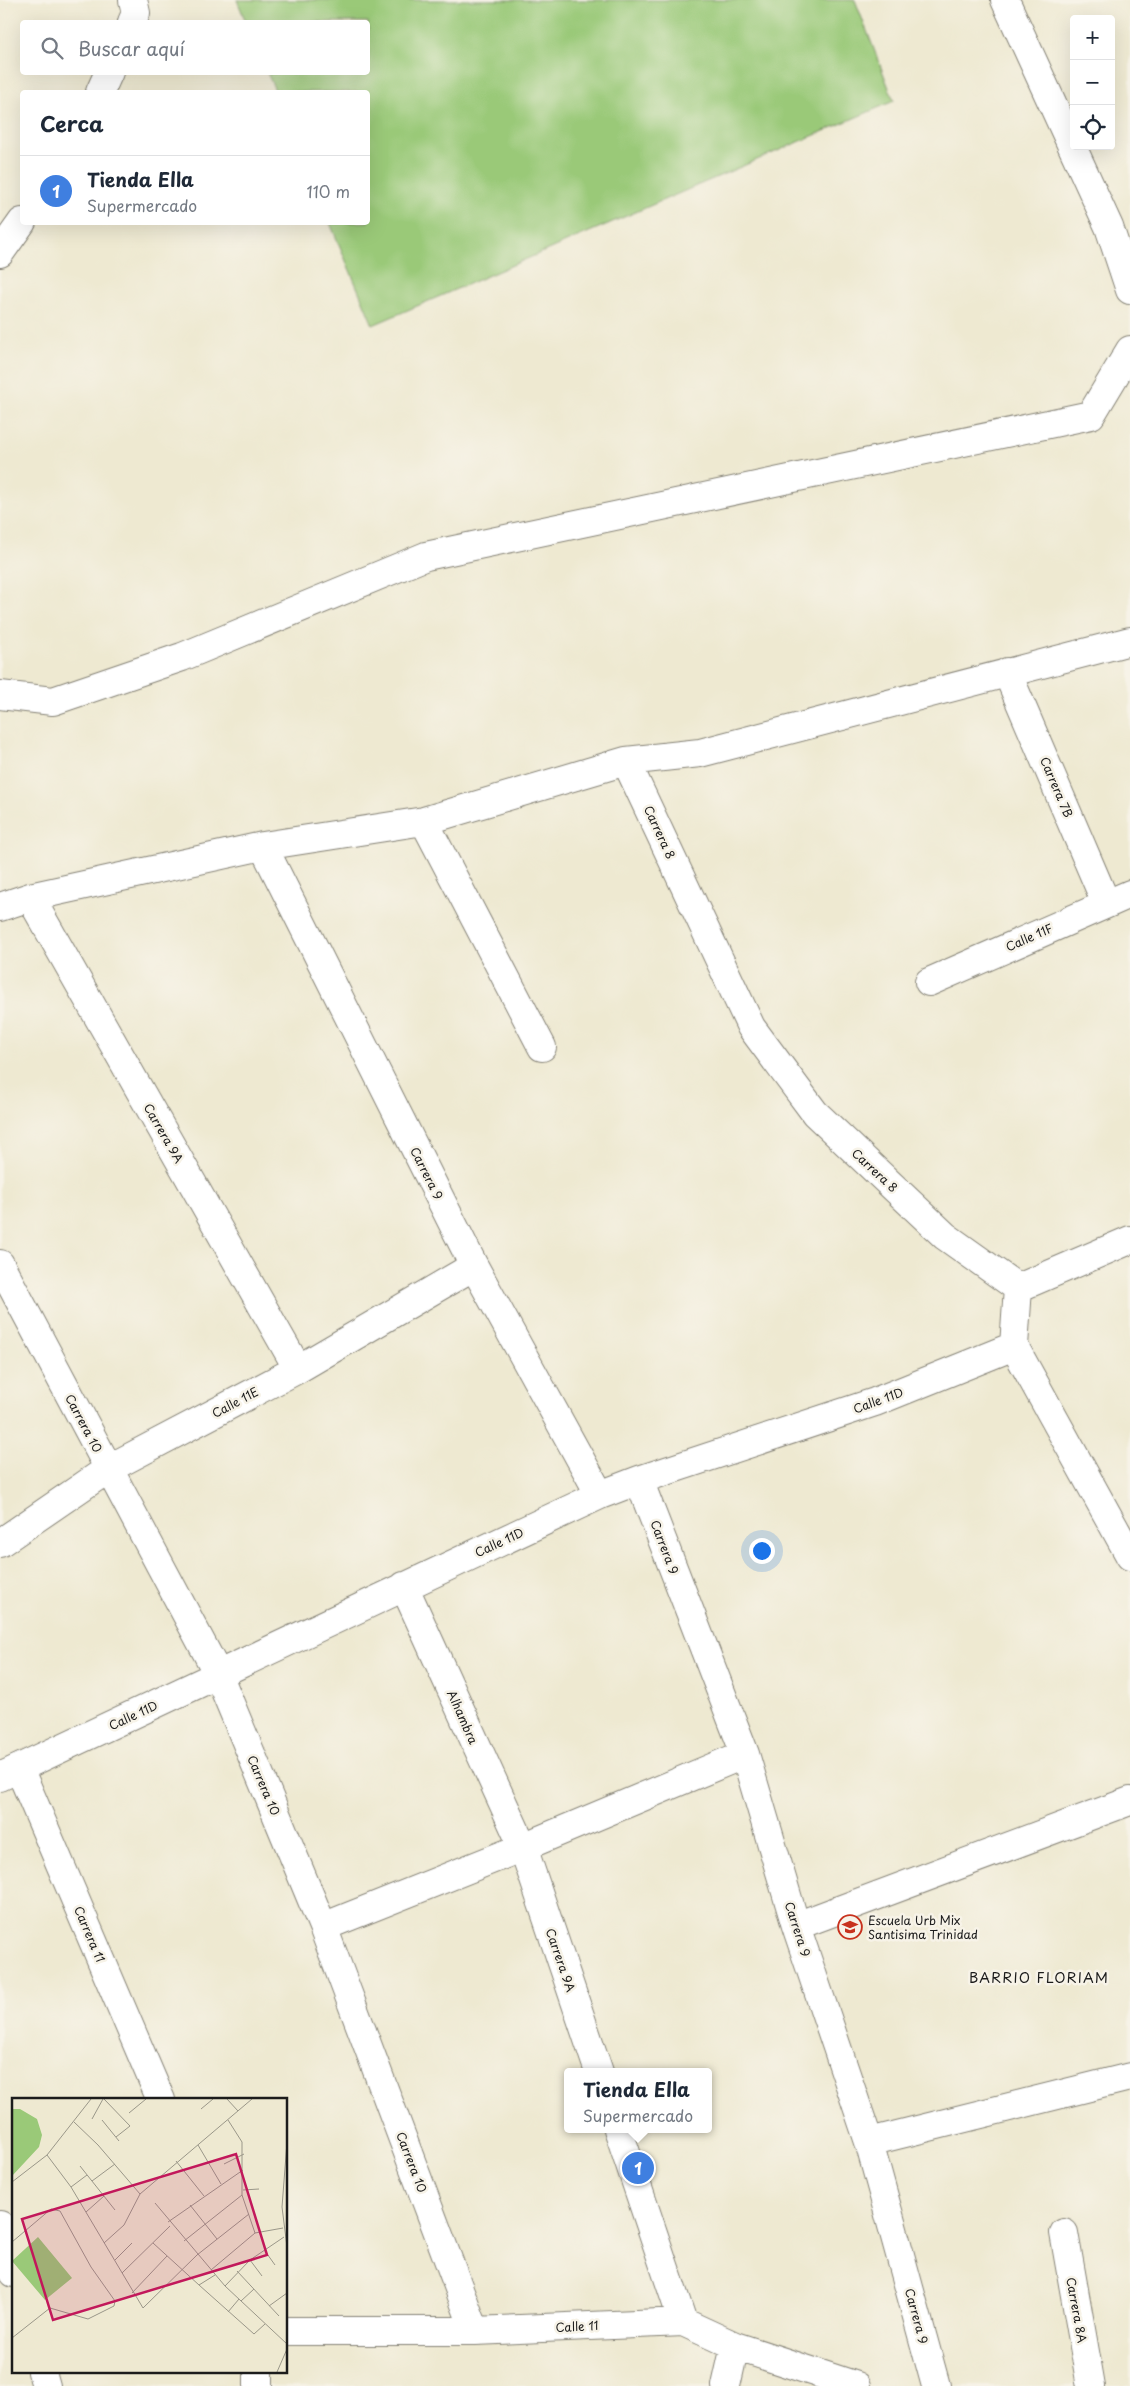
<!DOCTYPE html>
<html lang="es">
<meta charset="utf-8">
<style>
body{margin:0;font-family:"Playpen Sans",sans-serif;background:#f2f2f3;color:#1f2937}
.controls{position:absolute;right:15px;top:15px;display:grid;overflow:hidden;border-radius:5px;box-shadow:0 5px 20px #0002}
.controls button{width:45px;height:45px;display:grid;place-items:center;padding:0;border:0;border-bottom:1px solid #e0e1e3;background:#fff;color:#1f2937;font:25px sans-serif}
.you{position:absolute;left:761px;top:1550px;width:18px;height:18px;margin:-12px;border:4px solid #fff;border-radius:50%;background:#1a73e8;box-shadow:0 0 0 8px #1a73e833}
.badge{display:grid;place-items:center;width:32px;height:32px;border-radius:50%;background:#2563eb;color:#fff;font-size:16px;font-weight:700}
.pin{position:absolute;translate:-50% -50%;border:2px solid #fff;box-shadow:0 1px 5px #0006}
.popup{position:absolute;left:564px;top:2068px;width:148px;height:65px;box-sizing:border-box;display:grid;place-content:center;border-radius:5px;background:#fff;filter:drop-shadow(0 1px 4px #0005);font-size:16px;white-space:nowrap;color:#747a83}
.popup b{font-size:19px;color:#1f2937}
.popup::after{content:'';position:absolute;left:50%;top:100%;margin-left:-10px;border:10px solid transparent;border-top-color:#fff}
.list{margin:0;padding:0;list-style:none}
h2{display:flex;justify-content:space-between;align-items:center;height:65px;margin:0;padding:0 20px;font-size:21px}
h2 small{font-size:16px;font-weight:400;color:#747a83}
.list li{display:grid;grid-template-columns:32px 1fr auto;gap:15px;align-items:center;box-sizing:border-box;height:70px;padding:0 20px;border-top:1px solid #e0e1e3}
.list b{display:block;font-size:19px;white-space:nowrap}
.list p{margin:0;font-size:16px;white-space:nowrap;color:#747a83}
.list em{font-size:16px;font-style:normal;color:#747a83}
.icon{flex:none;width:28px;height:28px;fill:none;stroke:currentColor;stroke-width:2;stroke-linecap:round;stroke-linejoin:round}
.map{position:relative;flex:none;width:1130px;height:2386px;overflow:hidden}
.search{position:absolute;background:#fff;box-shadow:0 5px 20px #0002;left:20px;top:20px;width:350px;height:55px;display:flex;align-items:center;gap:12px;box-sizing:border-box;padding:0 18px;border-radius:5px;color:#747a83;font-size:19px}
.panel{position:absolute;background:#fff;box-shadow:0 5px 20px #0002;left:20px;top:90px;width:350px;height:135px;border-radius:5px}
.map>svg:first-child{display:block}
.green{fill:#9ac978;stroke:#5b724a}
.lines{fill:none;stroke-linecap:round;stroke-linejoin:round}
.street-casing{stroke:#858276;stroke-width:30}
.street{stroke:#fff;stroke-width:28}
.labels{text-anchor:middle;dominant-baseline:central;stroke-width:5;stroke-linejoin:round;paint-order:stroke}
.street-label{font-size:12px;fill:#1c1c1c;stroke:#f7f3e8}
.poi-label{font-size:12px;fill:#1c1c1c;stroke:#f7f3e8;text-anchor:start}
.neighbourhood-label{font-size:14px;letter-spacing:1px;fill:#1c1c1c;stroke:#f7f3e8}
.inset-road{fill:none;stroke:#9a9789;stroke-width:1}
.view{fill:#c2185b;fill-opacity:0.15;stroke:#c2185b;stroke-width:2.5}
.inset-edge{fill:none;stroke:#1c1c1c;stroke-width:2.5}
</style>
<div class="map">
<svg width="1130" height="2386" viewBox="0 0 1130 2386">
<rect width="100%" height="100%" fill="#f7f3e8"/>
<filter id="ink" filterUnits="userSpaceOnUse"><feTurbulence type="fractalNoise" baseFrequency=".02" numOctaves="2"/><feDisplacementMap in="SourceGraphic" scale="10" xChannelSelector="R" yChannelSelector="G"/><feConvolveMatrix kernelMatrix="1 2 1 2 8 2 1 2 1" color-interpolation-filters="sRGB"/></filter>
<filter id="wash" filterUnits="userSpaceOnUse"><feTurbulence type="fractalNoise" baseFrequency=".0096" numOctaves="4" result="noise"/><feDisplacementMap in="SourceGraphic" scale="20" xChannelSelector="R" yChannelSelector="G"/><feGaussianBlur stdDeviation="1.12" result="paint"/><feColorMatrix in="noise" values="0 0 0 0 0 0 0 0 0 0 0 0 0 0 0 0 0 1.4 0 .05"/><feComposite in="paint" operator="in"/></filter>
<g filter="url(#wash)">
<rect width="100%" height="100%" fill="#eee9d1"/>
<path class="green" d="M237,0H855L894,101L373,325L330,223L368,222V92H276L267,73L368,72V22H246Z"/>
</g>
<g filter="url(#ink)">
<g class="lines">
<g class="street-casing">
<path id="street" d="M1005,0L1109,227L1130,290
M132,22L136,13L133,0
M100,92L109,72
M0,253L22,222
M1007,672L1106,903
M0,695L53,701L182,657L426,556L1091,415L1130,350
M626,761L751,1027L815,1113L945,1236L1018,1288
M424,821L542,1047
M263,846L474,1266L600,1495
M30,897L298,1369
M0,907L30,897L263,846L424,821L626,761L700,753L1130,641
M929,982L1130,894
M0,1264L218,1674L323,1927L475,2331
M1018,1288L1014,1346L1130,1556
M1018,1288L1130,1240
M639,1480L745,1754L796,1926L869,2142L936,2386
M0,1543L108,1469L298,1369L474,1266
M404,1586L523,1847L599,2072
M19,1768L161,2100
M0,1777L600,1495L639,1480L875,1402L1014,1346
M796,1926L1130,1801
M323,1927L523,1847L745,1754
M618,2129L683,2322
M869,2142L1130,2077
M0,2225L14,2273
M1064,2233L1091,2386
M286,2331H475L683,2322L735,2346L857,2386
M42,2372L46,2386
M258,2386V2372
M726,2386L735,2346"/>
</g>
<use href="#street" class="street"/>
</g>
</g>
<defs>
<g id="school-ring" transform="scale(1.25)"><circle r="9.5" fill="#f7f3e8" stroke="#c8321e" stroke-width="1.5"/><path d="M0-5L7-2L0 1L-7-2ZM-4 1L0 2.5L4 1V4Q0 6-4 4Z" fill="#c8321e"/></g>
</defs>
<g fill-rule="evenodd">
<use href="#school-ring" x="850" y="1927"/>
</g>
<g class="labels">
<g class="street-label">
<text transform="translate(1057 787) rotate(67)">Carrera 7B</text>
<text transform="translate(660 832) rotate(65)">Carrera 8</text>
<text transform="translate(1029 937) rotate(-24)">Calle 11F</text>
<text transform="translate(164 1133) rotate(60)">Carrera 9A</text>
<text transform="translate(875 1170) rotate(43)">Carrera 8</text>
<text transform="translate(427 1173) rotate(63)">Carrera 9</text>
<text transform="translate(878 1400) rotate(-20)">Calle 11D</text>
<text transform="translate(235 1402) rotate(-28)">Calle 11E</text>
<text transform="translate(84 1423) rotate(62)">Carrera 10</text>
<text transform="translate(499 1542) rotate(-25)">Calle 11D</text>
<text transform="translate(665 1547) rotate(69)">Carrera 9</text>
<text transform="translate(133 1715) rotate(-25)">Calle 11D</text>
<text transform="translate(463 1717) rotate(66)">Alhambra</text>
<text transform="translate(264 1785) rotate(67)">Carrera 10</text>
<text transform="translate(798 1929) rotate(72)">Carrera 9</text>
<text transform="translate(90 1934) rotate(67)">Carrera 11</text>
<text transform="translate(561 1960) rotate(71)">Carrera 9A</text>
<text transform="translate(412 2162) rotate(69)">Carrera 10</text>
<text transform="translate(1077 2310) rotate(80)">Carrera 8A</text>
<text transform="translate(917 2316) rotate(75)">Carrera 9</text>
<text transform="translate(577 2326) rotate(-3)">Calle 11</text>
</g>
<g class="poi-label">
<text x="868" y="1920">Escuela Urb Mix<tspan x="868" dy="14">Santisima Trinidad</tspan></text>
</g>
<g class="neighbourhood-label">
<text x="1039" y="1977">BARRIO FLORIAM</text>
</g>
</g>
<g transform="translate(12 2098)">
<rect width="275" height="275" fill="#eee9d1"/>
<path d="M0,11H8L25,21L30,37L27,49L0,78ZM26,139L60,180L33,202L0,163Z" fill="#9ac978"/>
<path class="inset-road" d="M92,1L118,28L104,39M215,1L226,13M189,11L201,1M117,15L134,1M80,21L91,1M90,22L107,43M216,22L230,44V97L243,135M62,24L86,47L128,96M275,44L270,109L275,149M186,47L209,86M35,57L59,89L131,210L185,157L237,116M164,63L192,98M212,66L232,56M68,68L103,112M80,83L103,66M0,84L35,57L79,1M59,89L75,77M231,92L247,91M128,96L240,1M143,105L213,188L275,246M178,107L205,141M74,114L92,98M156,124L231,72M172,143L230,97M0,144L39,111L48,113L79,169L103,203L102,208L76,221L38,210L0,240M92,145L112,127L128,96M141,145L187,187M253,153L263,167M103,162L120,145M238,162L250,178M199,172L243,135L271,130M225,173L267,218M110,175L158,128M203,177L187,187L242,236L253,226M213,188L238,162L272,139M120,195L155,158M229,203L242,191M257,208L275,195M216,214L227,201M265,274L275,251"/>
<path class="view" d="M224,56L255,157L41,222L10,121Z"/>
<rect width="275" height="275" class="inset-edge"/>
</g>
</svg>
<div class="controls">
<button>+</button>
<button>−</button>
<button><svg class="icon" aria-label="locate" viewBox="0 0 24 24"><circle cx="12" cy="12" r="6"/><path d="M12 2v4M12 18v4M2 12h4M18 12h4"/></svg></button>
</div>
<div class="you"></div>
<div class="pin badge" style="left:638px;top:2168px;background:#3f7fe0">1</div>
<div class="popup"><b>Tienda Ella</b>Supermercado</div>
<div class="search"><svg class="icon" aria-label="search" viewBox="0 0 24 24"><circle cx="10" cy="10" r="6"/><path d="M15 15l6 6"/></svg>Buscar aquí</div>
<section class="panel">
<h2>Cerca<small></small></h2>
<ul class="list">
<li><span class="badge" style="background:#3f7fe0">1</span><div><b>Tienda Ella</b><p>Supermercado</p></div><em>110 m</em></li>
</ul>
</section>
</div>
